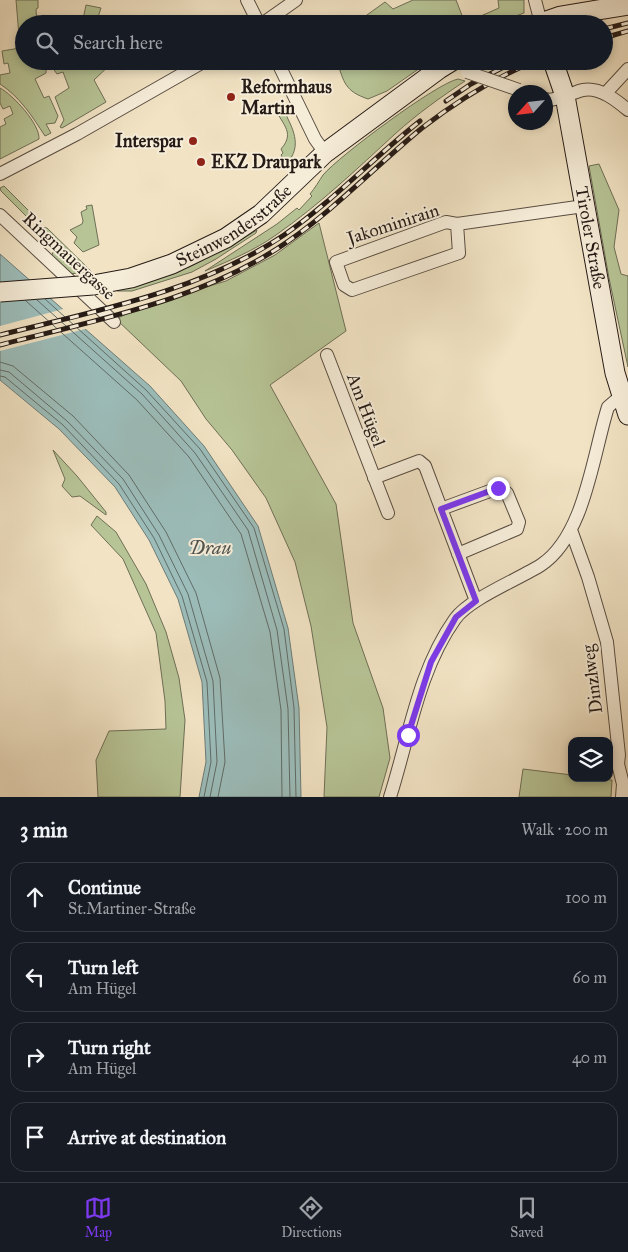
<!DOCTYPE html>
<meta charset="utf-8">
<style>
body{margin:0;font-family:"IM FELL Great Primer",serif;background:#242831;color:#f1f3f6}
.controls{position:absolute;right:15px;bottom:15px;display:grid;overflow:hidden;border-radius:10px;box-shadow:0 2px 8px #0003}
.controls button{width:45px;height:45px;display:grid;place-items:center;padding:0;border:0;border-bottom:1px solid #363941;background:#171b24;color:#f1f3f6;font:25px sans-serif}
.compass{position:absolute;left:508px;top:85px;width:45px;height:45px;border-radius:50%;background:#171b24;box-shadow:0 2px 8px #0003;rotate:243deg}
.stop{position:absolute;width:15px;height:15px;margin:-11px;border:4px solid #7c3aed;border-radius:50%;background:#fff}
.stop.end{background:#7c3aed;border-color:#fff;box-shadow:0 1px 5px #0008}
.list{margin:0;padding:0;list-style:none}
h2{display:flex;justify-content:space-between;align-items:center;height:65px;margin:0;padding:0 20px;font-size:21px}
h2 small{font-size:16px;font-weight:400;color:#9ea1a6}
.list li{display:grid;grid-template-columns:32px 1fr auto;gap:15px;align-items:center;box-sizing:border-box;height:70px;margin:0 10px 10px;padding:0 10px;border:1px solid #363941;border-radius:15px}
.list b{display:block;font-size:19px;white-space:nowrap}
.list p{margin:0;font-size:16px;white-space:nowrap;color:#9ea1a6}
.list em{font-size:16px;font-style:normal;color:#9ea1a6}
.icon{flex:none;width:28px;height:28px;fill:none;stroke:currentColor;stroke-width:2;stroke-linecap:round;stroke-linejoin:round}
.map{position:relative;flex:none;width:628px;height:797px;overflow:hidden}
.search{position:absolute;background:#171b24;box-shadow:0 2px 8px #0003;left:15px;right:15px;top:15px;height:55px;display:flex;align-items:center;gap:12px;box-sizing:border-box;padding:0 18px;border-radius:28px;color:#9ea1a6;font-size:19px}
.sheet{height:385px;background:#171b24}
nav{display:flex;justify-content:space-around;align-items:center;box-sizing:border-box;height:70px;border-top:1px solid #363941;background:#171b24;font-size:14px;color:#9ea1a6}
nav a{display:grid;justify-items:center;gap:2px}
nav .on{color:#7c3aed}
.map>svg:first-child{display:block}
.green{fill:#b7c496;stroke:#6e6f56}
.water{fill:#9cbdba;stroke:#6c7c78}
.pier{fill:#f1e3c4}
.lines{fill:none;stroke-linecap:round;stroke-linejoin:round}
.shore{stroke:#606c68;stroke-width:1}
.minor-casing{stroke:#584c41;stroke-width:14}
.secondary-casing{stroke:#251a15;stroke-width:21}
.minor{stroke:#f6edd9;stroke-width:12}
.secondary{stroke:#f6edd9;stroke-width:19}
.rail-casing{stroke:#251a15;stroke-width:5}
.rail{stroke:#f6edd9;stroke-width:3;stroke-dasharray:9;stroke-linecap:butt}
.minor-bridge-casing{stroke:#584c41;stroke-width:14;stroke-linecap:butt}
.secondary-bridge-casing{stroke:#251a15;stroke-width:21;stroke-linecap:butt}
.minor-bridge{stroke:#f6edd9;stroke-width:12}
.secondary-bridge{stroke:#f6edd9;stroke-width:19}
.route{stroke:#7c3aed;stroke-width:6}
.poi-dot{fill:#8f2418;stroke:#f6edd9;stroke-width:2}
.labels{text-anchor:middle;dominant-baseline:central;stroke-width:4;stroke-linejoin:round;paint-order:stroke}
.poi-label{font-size:18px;font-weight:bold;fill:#251a15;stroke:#f6edd9;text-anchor:start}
.street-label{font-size:18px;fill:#251a15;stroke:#f6edd9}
.water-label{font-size:19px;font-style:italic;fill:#4f534f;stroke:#f6edd9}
</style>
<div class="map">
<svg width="628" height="797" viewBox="0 0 628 797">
<rect width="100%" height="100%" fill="#f1e3c4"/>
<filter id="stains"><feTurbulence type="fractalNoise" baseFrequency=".004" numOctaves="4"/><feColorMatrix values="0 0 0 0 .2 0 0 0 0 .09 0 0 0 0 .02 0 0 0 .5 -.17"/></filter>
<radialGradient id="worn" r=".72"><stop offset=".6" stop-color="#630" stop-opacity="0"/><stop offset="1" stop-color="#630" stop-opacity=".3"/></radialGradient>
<path class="green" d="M16,0H38V8L36,9L37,24H24V61H114L94,80L106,102L62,128L60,127L64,120L55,97L69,88L63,72L57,74L52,67L46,70V73L35,79L44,98L49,96L58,116L55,123L46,124L51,133L45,136C32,116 20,97 0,84V75L10,73L8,63L4,64L2,51L20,48Z
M413,0H456L465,23L499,8L498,0H524V13L494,24H349L360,20L385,2L393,9Z
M86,5L101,8L98,17L105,24H82Z
M337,61H430L387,91L368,99C345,91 344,83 337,61Z
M458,79L465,81C441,97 417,114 395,134C357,169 319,205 276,235C255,250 229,261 205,271L277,224L297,208L299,210L312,196L310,194C315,188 319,181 323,175C339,156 437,83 458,79Z
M0,88C13,95 40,124 39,139L0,159V127L6,124L4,119L13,114L10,106L3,109L0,103Z
M277,101C283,105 285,112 288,119C296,135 300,150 286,164L281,155L283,153L281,149C297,131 279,123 275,106Z
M599,164L619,210L614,247L621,274L628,276V367L609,278L589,166Z
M4,186L31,213L28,218L1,191L0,188Z
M92,205L99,245L83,252L74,243L77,237L70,230L82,224L83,221L81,212L87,209L86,206Z
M319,223L346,331L270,385L336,504L353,623L383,708L390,758L379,797H324L327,727L311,626L295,562L266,498L232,450L206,419L181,381L116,319L141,307L226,281L275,255Z
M39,227L47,228L92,272L67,274L51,257L54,250L48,238L37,231V229Z
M257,230L256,233L216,259L192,272L132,291H117L115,288L189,267L228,247Z
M53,450L77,476L106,512V515L80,496L72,497L62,486L65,479Z
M97,516L116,532L146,584L166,632L179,678L185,720L180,797H98L96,760L109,731L166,729L165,701L156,633L123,559L91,525Z
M523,769L572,775V778L612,780L611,797H519Z"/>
<path class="water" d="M0,254L150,386L204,446L258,526L288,628L299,708L301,797H199L206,762L202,682L178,599L149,540L115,487L59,429L0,380Z"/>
<path class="pier" d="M67,308L89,328L0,351V326Z"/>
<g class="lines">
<path class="shore" d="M45,299L146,390L200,449L254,528L284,629L294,708L296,797
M37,300L142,394L195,453L248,530L277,630L288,709L290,797
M26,301L137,400L189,457L241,534L270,632L281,710L282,797
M0,362L13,366L73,416L129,475L166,532L196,593L220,678L225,762L218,797
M0,370L9,372L67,421L123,479L159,535L188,594L213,681L217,762L210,797
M0,376L5,377L63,425L119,484L154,538L182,596L207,682L211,762L204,797"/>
<g class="minor-casing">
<path id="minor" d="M247,0L259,24
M535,0L541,23
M262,24L296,0
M277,61L315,139L325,153
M605,94L628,69
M546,99C551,101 558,98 564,96C571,95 577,91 583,90C600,87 616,100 628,110
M0,174L77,134L205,61
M0,215L114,322
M457,224L459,253L352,290L344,285L336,262L446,222L457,224L584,206
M327,355L388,513
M374,478L419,461L425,466L476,601
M441,509L498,488L507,493L519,522L517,529L458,554
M571,530L588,577L607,642L619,755L618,764L623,784L622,797
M390,797C409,738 418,671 455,619C469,599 519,579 541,565C585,536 593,454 608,407L615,401L622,399"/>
</g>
<g class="secondary-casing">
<g id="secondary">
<path d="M538,24L561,16L628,5"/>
<path id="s1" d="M553,61L565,96L615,373L628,415"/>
<path id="s2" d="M93,285L131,278L172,264L226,238L261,214L325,153L439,69L452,61"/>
</g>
</g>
<use href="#minor" class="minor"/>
<use href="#secondary" class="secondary"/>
<g class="rail-casing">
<path id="rail" d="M604,29L628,23
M604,38L628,31
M446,101L471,84L515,61
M0,335C96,311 201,291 284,235C333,201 373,158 420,121
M0,345C96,320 207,299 290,240C337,207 377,165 422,128C457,101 495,78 535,61"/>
</g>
<use href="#rail" class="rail"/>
<g class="minor-bridge-casing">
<path id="minor-bridge" d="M467,72L519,90"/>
</g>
<g class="secondary-bridge-casing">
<path id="secondary-bridge" d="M0,292L93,285"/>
</g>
<use href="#minor-bridge" class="minor-bridge"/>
<use href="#secondary-bridge" class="secondary-bridge"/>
</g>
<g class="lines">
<path class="route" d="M408,735L431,662L456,617L476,601L441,509L498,488"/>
</g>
<g class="poi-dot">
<circle cx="231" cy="97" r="5"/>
<circle cx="193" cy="141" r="5"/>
<circle cx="201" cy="162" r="5"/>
</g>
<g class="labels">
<g class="poi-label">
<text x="241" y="87">Reformhaus<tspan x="241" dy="21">Martin</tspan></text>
<text x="183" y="141" text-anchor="end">Interspar</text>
<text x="211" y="162">EKZ Draupark</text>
</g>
<g class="street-label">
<text stroke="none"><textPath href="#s2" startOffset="155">Steinwenderstraße</textPath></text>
<text transform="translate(393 224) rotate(-18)">Jakominirain</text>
<text stroke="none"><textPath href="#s1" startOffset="181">Tiroler Straße</textPath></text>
<text transform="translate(69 256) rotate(43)">Ringmauergasse</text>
<text transform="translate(366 410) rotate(69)">Am Hügel</text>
<text transform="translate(592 679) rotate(-97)">Dinzlweg</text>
</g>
<g class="water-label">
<text x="210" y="547">Drau</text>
</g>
</g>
<rect width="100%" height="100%" filter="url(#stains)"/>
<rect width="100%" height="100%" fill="url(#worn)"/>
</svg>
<div class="controls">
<button><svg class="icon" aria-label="layers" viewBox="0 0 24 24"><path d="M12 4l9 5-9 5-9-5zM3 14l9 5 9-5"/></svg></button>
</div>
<svg class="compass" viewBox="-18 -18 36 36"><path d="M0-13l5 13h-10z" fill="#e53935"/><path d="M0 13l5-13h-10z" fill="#9ea1a6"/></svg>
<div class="stop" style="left:408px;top:735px"></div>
<div class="stop end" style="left:498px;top:488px"></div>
<div class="search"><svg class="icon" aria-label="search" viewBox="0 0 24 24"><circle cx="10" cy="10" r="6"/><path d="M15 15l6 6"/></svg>Search here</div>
</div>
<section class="sheet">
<h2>3 min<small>Walk · 200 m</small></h2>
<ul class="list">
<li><svg class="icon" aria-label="ahead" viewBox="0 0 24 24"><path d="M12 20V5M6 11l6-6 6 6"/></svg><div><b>Continue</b><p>St.Martiner-Straße</p></div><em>100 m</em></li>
<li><svg class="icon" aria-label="left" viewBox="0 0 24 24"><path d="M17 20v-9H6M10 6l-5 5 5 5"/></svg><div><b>Turn left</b><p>Am Hügel</p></div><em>60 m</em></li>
<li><svg class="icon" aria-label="right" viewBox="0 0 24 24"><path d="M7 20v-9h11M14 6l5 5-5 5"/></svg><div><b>Turn right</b><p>Am Hügel</p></div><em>40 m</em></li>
<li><svg class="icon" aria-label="arrive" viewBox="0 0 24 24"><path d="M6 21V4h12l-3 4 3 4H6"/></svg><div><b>Arrive at destination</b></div></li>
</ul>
</section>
<nav>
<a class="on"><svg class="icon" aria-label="map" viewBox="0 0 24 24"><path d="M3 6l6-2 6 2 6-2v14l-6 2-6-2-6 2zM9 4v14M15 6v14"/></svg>Map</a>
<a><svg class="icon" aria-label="directions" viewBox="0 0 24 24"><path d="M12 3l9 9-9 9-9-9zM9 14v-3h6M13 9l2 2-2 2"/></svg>Directions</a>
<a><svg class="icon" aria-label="saved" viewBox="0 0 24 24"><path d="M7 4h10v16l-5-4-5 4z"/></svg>Saved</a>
</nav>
